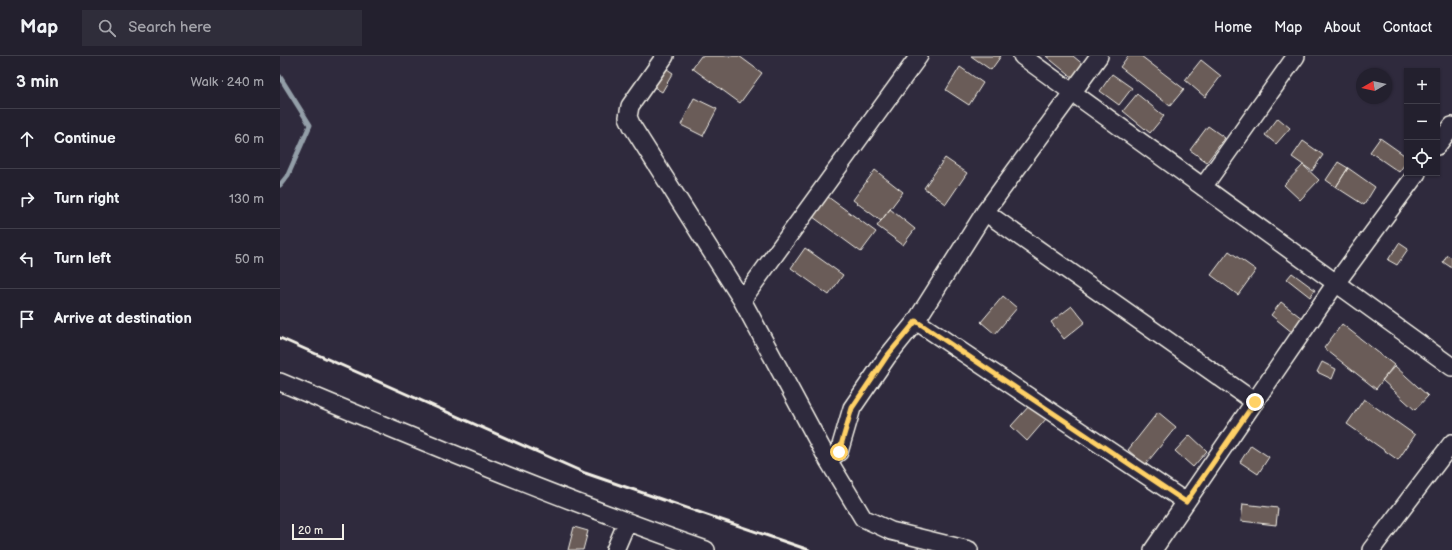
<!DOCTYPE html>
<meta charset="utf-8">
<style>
body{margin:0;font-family:"Balsamiq Sans",sans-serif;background:#2f2d3a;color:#f1f3f6}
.controls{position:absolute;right:12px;top:12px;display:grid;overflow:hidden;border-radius:0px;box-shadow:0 1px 3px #0004}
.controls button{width:36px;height:36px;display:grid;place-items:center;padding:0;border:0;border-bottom:1px solid #403e4a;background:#23202e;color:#f1f3f6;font:20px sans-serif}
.compass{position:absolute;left:1076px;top:12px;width:36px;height:36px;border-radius:50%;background:#23202e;box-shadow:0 1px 3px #0004;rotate:261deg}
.scale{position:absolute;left:12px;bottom:10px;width:52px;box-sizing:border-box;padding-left:4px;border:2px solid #f4f1e8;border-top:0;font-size:11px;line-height:14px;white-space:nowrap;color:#f4f1e8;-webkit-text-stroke:3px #2f2a3d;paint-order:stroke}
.stop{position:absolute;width:12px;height:12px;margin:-9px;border:3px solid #ffd166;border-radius:50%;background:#fff}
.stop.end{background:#ffd166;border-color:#fff;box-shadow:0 1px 4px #0008}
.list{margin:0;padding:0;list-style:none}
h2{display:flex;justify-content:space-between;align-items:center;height:52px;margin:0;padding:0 16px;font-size:17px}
h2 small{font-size:13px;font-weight:400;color:#a3a3aa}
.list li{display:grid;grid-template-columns:26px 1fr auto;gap:12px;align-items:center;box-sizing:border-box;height:60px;padding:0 16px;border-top:1px solid #403e4a}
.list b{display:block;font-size:15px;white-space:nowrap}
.list em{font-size:13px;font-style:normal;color:#a3a3aa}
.icon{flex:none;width:22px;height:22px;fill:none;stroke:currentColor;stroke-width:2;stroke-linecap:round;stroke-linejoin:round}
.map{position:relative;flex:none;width:1172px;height:494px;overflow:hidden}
header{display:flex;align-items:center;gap:24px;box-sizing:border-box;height:56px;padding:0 20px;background:#23202e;border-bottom:1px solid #403e4a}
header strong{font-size:19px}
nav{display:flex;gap:22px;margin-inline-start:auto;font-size:14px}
.search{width:280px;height:36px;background:#2f2d3a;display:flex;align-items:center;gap:10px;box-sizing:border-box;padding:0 14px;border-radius:0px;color:#a3a3aa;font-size:15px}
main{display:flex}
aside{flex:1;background:#23202e}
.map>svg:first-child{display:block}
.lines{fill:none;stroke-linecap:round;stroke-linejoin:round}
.stream{stroke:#939ea8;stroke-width:5}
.building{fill:#6a5b58;stroke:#f4f1e8}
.street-casing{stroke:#f4f1e8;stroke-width:20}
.street{stroke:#2f2a3d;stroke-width:17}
.rail{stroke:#f4f1e8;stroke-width:3}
.route{stroke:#ffd166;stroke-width:5}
</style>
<header>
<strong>Map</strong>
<div class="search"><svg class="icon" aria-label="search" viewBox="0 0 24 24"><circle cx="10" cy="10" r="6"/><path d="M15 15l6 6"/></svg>Search here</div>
<nav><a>Home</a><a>Map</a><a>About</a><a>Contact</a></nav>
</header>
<main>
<aside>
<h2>3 min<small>Walk · 240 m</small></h2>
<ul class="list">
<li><svg class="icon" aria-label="ahead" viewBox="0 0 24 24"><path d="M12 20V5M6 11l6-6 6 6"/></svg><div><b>Continue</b></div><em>60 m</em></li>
<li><svg class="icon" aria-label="right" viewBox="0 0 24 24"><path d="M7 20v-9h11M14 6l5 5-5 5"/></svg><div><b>Turn right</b></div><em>130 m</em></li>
<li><svg class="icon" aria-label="left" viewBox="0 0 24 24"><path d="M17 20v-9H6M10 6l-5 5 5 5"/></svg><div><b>Turn left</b></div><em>50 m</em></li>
<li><svg class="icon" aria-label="arrive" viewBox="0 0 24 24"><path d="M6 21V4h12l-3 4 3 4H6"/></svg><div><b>Arrive at destination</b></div></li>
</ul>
</aside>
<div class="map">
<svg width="1172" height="494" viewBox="0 0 1172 494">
<rect width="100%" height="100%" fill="#2f2a3d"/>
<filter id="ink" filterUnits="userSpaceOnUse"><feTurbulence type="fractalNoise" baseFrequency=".025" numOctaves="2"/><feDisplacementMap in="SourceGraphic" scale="8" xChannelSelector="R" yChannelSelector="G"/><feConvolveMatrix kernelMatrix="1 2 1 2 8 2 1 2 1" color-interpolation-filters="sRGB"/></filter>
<g filter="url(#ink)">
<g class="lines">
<path class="stream" d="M0,21L30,69L8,119L0,129"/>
</g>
<path class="building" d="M421,0H459L482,17L460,47L412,12Z
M691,0H721L711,14Z
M766,0H793L805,10L794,23Z
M848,0H861L904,33L890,50L840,11Z
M921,4L941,20L925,41L905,24Z
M378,7L393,17L382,36L366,26Z
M680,11L703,27L689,49L666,34Z
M832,18L852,32L839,49L820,35Z
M857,38L884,60L870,77L843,55Z
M414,42L437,53L423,80L401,69Z
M998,62L1010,72L996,88L985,79Z
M928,70L945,82L927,106L910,94Z
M1100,82L1127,101V105L1119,116L1090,96Z
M1023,85L1043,99L1032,115L1012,101Z
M665,102L687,117L666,148L644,132Z
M1058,106L1068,112L1056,131L1046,124Z
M1023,109L1039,124L1020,144L1004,129Z
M1068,112L1095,131L1084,149L1056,131Z
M595,114L623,136L601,165L573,144Z
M544,138L596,176L581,196L529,158Z
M610,153L635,173L623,189L597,170Z
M1119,187L1128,193L1117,209L1108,204Z
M525,192L563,219L549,239L511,212Z
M949,195L976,214L958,239L931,219Z
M1167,199L1172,202V212L1163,206Z
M1012,217L1035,234L1030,241L1007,223Z
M723,240L737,252L715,278L701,266Z
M1001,246L1023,263L1013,277L991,259Z
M792,250L805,266L784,283L771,266Z
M1062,268L1114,309L1096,333L1044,292Z
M1042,306L1056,313L1052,323L1037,316Z
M1115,310L1148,340L1135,354L1102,324Z
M1084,343L1135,379L1118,404L1067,368Z
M750,349L766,363L747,385L731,370Z
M878,356L896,371L865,409L848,394Z
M910,379L927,395L913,411L895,395Z
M971,389L989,401L978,418L960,406Z
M963,448L998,452L996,469L961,465Z
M294,471L308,475L303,494H288Z"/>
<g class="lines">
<g class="street-casing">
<path id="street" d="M385,0L350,50L348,61L352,70L462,244L548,404L583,462L611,475L689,494
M742,0L1172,311
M1157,90L1172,70
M923,131L1016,0
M705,156L975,346
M462,244L639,0
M636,265L906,446
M0,326C141,385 282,444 426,494
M548,404L559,396L572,352L607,301L636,265L705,156L819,0
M335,494L347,466
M873,494L1056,227L1137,117
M1091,494L1172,387"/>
</g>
<use href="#street" class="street"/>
<path class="rail" d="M0,282L305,417L529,494"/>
</g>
</g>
<g class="lines" filter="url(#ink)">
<path class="route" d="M559,396L572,352L607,300L636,265L906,446L975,346"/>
</g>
</svg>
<div class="controls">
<button>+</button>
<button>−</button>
<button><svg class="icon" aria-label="locate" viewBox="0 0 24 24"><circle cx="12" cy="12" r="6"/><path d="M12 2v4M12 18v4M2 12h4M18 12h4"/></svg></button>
</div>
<svg class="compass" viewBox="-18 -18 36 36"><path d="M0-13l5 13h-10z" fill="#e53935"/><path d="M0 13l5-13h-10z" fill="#a3a3aa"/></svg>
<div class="scale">20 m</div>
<div class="stop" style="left:559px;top:396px"></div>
<div class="stop end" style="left:975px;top:346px"></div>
</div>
</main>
